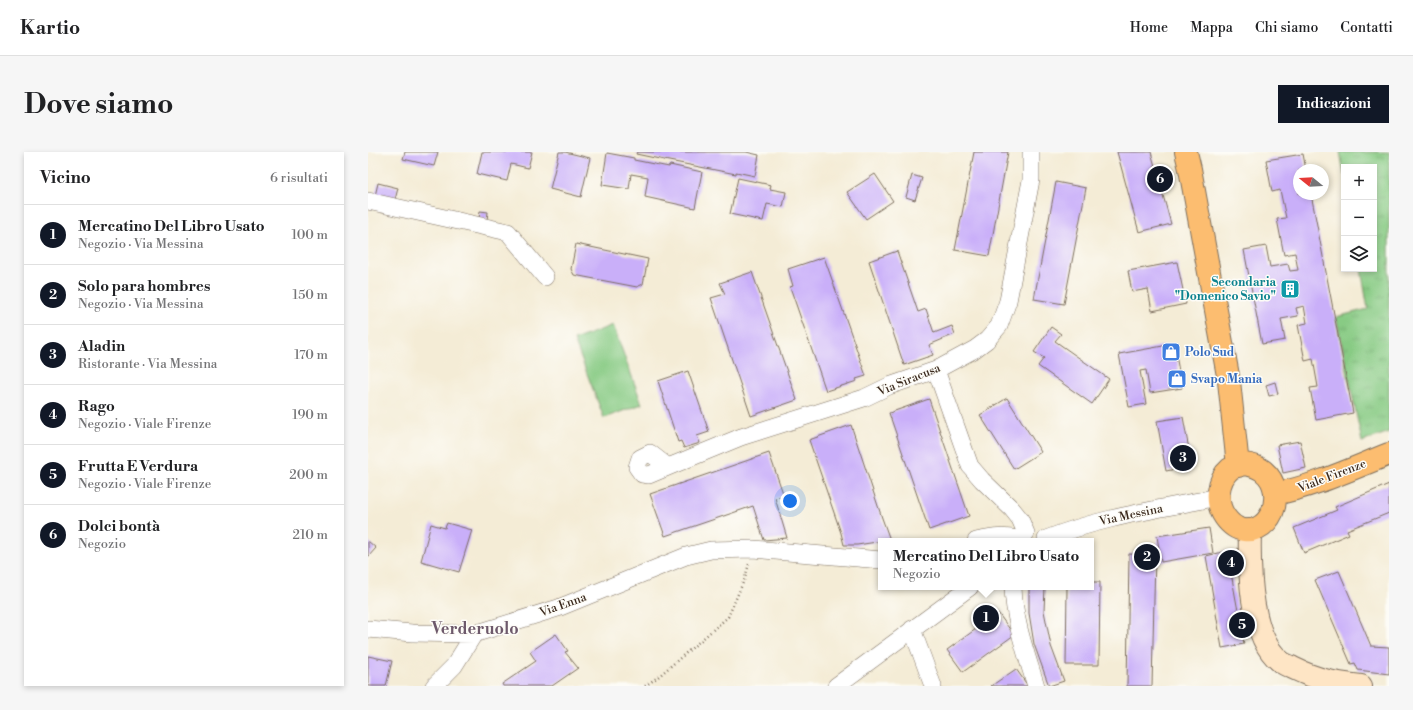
<!DOCTYPE html>
<html lang="it">
<meta charset="utf-8">
<style>
body{margin:0;font-family:"Libre Bodoni",serif;background:#f6f6f6;color:#202124}
.controls{position:absolute;right:12px;top:12px;display:grid;overflow:hidden;border-radius:0px;box-shadow:0 2px 6px #0003}
.controls button{width:36px;height:36px;display:grid;place-items:center;padding:0;border:0;border-bottom:1px solid #e0e0e0;background:#fff;color:#202124;font:20px sans-serif}
.compass{position:absolute;left:925px;top:12px;width:36px;height:36px;border-radius:50%;background:#fff;box-shadow:0 2px 6px #0003;rotate:288deg}
.you{position:absolute;left:422px;top:349px;width:14px;height:14px;margin:-10px;border:3px solid #fff;border-radius:50%;background:#1a73e8;box-shadow:0 0 0 6px #1a73e833}
.badge{display:grid;place-items:center;width:26px;height:26px;border-radius:50%;background:#111827;color:#fff;font-size:13px;font-weight:700}
.pin{position:absolute;translate:-50% -50%;border:2px solid #fff;box-shadow:0 1px 4px #0006}
.popup{position:absolute;left:510px;top:386px;width:216px;height:52px;box-sizing:border-box;display:grid;place-content:center;border-radius:0px;background:#fff;filter:drop-shadow(0 1px 3px #0005);font-size:13px;white-space:nowrap;color:#757577}
.popup b{font-size:15px;color:#202124}
.popup::after{content:'';position:absolute;left:50%;top:100%;margin-left:-8px;border:8px solid transparent;border-top-color:#fff}
.list{margin:0;padding:0;list-style:none}
h2{display:flex;justify-content:space-between;align-items:center;height:52px;margin:0;padding:0 16px;font-size:17px}
h2 small{font-size:13px;font-weight:400;color:#757577}
.list li{display:grid;grid-template-columns:26px 1fr auto;gap:12px;align-items:center;box-sizing:border-box;height:60px;padding:0 16px;border-top:1px solid #e0e0e0}
.list b{display:block;font-size:15px;white-space:nowrap}
.list p{margin:0;font-size:13px;white-space:nowrap;color:#757577}
.list em{font-size:13px;font-style:normal;color:#757577}
.icon{flex:none;width:22px;height:22px;fill:none;stroke:currentColor;stroke-width:2;stroke-linecap:round;stroke-linejoin:round}
.map{position:relative;flex:none;width:1021px;height:534px;overflow:hidden;border-radius:0px}
header{display:flex;align-items:center;gap:24px;box-sizing:border-box;height:56px;padding:0 20px;background:#fff;border-bottom:1px solid #e0e0e0}
header strong{font-size:19px}
nav{display:flex;gap:22px;margin-inline-start:auto;font-size:14px}
.intro{display:flex;align-items:center;justify-content:space-between;box-sizing:border-box;height:96px;padding:0 24px}
h1{margin:0;font-size:28px}
.button{padding:10px 18px;border-radius:0px;background:#111827;color:#fff;font-size:14px;font-weight:700}
main{display:flex;gap:24px;padding:0 24px}
aside{flex:1;background:#fff;border-radius:0px;box-shadow:0 2px 6px #0003}
.map>svg:first-child{display:block}
.park{fill:url(#park-tufts);stroke:#627a51}
.pitch{fill:#88cb84;stroke:#627a51}
.building{fill:#c9aff9}
.lines{fill:none;stroke-linecap:round;stroke-linejoin:round}
.street-casing{stroke:#7c6e5e;stroke-width:18}
.secondary-casing{stroke:#7c6e5e;stroke-width:24}
.primary-casing{stroke:#7c6e5e;stroke-width:24}
.path{stroke:#7c6e5e;stroke-width:2.5;stroke-dasharray:1 3;stroke-linecap:butt}
.street{stroke:#fff;stroke-width:17}
.secondary{stroke:#fee5c5;stroke-width:22}
.primary{stroke:#fcbd6f;stroke-width:22}
.labels{text-anchor:middle;dominant-baseline:central;stroke-width:3;stroke-linejoin:round;paint-order:stroke}
.culture-label{font-size:12px;font-weight:bold;fill:#0d838f;stroke:#fdfcf7;text-anchor:end}
.shop-label{font-size:12px;font-weight:bold;fill:#366cbe;stroke:#fdfcf7;text-anchor:start}
.street-label{font-size:12px;fill:#3b2a1e;stroke:#fdfcf7}
.district-label{font-size:16px;font-weight:bold;fill:#6d596b;stroke:#fdfcf7}
</style>
<header>
<strong>Kartio</strong>
<nav><a>Home</a><a>Mappa</a><a>Chi siamo</a><a>Contatti</a></nav>
</header>
<div class="intro"><h1>Dove siamo</h1><a class="button">Indicazioni</a></div>
<main>
<aside>
<h2>Vicino<small>6 risultati</small></h2>
<ul class="list">
<li><span class="badge">1</span><div><b>Mercatino Del Libro Usato</b><p>Negozio · Via Messina</p></div><em>100 m</em></li>
<li><span class="badge">2</span><div><b>Solo para hombres</b><p>Negozio · Via Messina</p></div><em>150 m</em></li>
<li><span class="badge">3</span><div><b>Aladin</b><p>Ristorante · Via Messina</p></div><em>170 m</em></li>
<li><span class="badge">4</span><div><b>Rago</b><p>Negozio · Viale Firenze</p></div><em>190 m</em></li>
<li><span class="badge">5</span><div><b>Frutta E Verdura</b><p>Negozio · Viale Firenze</p></div><em>200 m</em></li>
<li><span class="badge">6</span><div><b>Dolci bontà</b><p>Negozio</p></div><em>210 m</em></li>
</ul>
</aside>
<div class="map">
<svg width="1021" height="534" viewBox="0 0 1021 534">
<defs>
<pattern id="park-tufts" width="24" height="20" patternUnits="userSpaceOnUse"><rect width="24" height="20" fill="#88cb84"/><path d="M3 7l-1-3M5 7V3M7 7l1-3M15 17l-1-3M17 17v-4M19 17l1-3" fill="none" stroke="#76ae72"/></pattern>
</defs>
<rect width="100%" height="100%" fill="#fdfcf7"/>
<filter id="ink" filterUnits="userSpaceOnUse"><feTurbulence type="fractalNoise" baseFrequency=".025" numOctaves="2"/><feDisplacementMap in="SourceGraphic" scale="8" xChannelSelector="R" yChannelSelector="G"/><feConvolveMatrix kernelMatrix="1 2 1 2 8 2 1 2 1" color-interpolation-filters="sRGB"/></filter>
<filter id="wash" filterUnits="userSpaceOnUse"><feTurbulence type="fractalNoise" baseFrequency=".012" numOctaves="4" result="noise"/><feDisplacementMap in="SourceGraphic" scale="16" xChannelSelector="R" yChannelSelector="G"/><feGaussianBlur stdDeviation="0.9" result="paint"/><feColorMatrix in="noise" values="0 0 0 0 0 0 0 0 0 0 0 0 0 0 0 0 0 1.4 0 .05"/><feComposite in="paint" operator="in"/></filter>
<g filter="url(#wash)">
<rect width="100%" height="100%" fill="#f4ecd6"/>
<path class="park" d="M972,0H1021V280L994,290L968,165L1000,157L993,117H1006V15H976V23Z"/>
<path class="pitch" d="M245,173L274,252L236,266L206,188Z"/>
<g id="blocks">
<path class="building" d="M37,0H70L66,14L35,7Z
M114,0H164L160,16L143,12L139,29L109,22Z
M191,0H197L222,6L213,45L182,37Z
M269,0H378L391,3L387,24L368,20V22L301,9L268,2Z
M606,0H640L621,104L587,98Z
M749,0H783L803,72L771,80Z
M239,1L266,6V8L301,15L302,13L334,20L327,56L277,45L280,25L263,22L261,37L234,33Z
M935,2L938,18H931V42H943L985,261L948,268L942,236L950,235L945,207L937,209L930,173L939,171L936,154L928,156L930,164L913,167L917,188L894,192L876,98L898,94L902,115L920,112L922,119L930,118L927,101L916,103L909,67L918,66L912,38L904,40L898,8Z
M507,22L525,49L498,67L479,40Z
M544,23L554,26L547,48L538,45Z
M370,26L403,33L402,37L418,40L415,55L399,52L395,69L362,62Z
M688,30L718,36L696,152L666,147Z
M10,31L30,36L27,48L7,44Z
M112,59L120,60L119,68L111,67Z
M208,92L280,107L275,132L269,135L206,123L203,117Z
M529,99L550,160L558,157L566,181L584,174L587,182L561,193L565,203L536,213L501,109Z
M456,105L498,224L488,227L489,229L458,239L422,135L425,134L420,117Z
M809,110L818,152L784,159L780,137L764,140L760,119Z
M384,120L429,248L383,264L343,146L357,142L352,131Z
M683,175L693,182L687,189L741,227L724,252L670,214L676,206L666,200Z
M806,192L814,236L782,241L778,218L772,219L778,252L761,255L751,202Z
M320,219L341,280L329,284L332,291L316,296L313,289L310,290L290,229Z
M907,230L910,242L901,244L898,233Z
M639,246L673,300L646,317L612,263Z
M561,247L601,364L561,378L521,261Z
M815,265L824,314L798,319L789,269Z
M483,273L514,366L522,388L489,393H476L473,381L441,288Z
M932,289L938,316L915,321L909,293Z
M401,301L416,344L407,346L419,386L396,388L385,354L297,384L282,342Z
M1021,332V361L979,378L981,382L936,401L926,376L969,358L967,355Z
M79,371L104,378L91,420L53,409L63,372L77,376Z
M841,376L845,401L793,410L789,384Z
M0,389L8,396L0,405Z
M859,399L876,492L854,496L838,404Z
M761,402L787,403L784,534H759Z
M971,419L1003,494L1021,495V522L990,518L987,511L983,512L947,428Z
M723,430H732L731,513H698L699,435H723Z
M661,435H677L676,459L683,494L696,529L681,534L666,492L661,461Z
M630,461L646,483L595,520L579,498Z
M188,482L200,499L197,500L210,516L184,534H135L134,532L168,509L162,500Z
M0,504L24,509L18,534H0Z
M648,517L660,534H623Z"/>
</g>
</g>
<g filter="url(#ink)">
<use href="#blocks" fill-opacity="0" stroke="#7c6e5e" stroke-width="1"/>
<g class="lines">
<g class="street-casing">
<path id="street" d="M0,49L140,80L177,125
M568,218L602,314L614,328L644,357L652,367L658,381
M300,315L281,323L274,322L269,315L272,306L282,301L300,315L373,285L496,246L521,234L568,218L607,197L619,188L631,174L640,149L663,28V0
M678,387C733,365 793,357 850,345
M608,389C623,386 636,383 652,388
M645,435C646,469 658,501 668,534
M0,477L44,481L106,482L190,456L318,404L343,398L385,397L513,408
M544,477L565,534
M66,534L86,514L106,482
M468,534L602,435"/>
</g>
<g class="secondary-casing">
<path id="secondary" d="M882,378C881,415 881,484 912,509C915,512 921,514 925,516C949,528 967,531 993,534"/>
</g>
<g class="primary-casing">
<path id="primary" d="M818,0L822,17L861,229L870,314
M873,312C923,313 913,382 876,378C868,377 862,372 857,365C847,351 849,328 862,317C865,315 870,314 873,312Z
M907,342C947,334 983,317 1021,302"/>
</g>
<path class="path" d="M277,534L290,525L360,465L377,426L381,412"/>
<use href="#street" class="street"/>
<use href="#secondary" class="secondary"/>
<use href="#primary" class="primary"/>
</g>
</g>
<defs>
<g id="building-square" transform="scale(1)"><rect x="-9" y="-9" width="18" height="18" rx="4" fill="#0f9aa8" stroke="#fdfcf7"/><path d="M-4-6H4V6H1V3H-1V6H-4ZM-2.5-4.3h1.7v1.8h-1.7ZM.8-4.3h1.7v1.8H.8ZM-2.5-1h1.7V.8h-1.7ZM.8-1h1.7V.8H.8Z" fill="#fff"/></g>
<g id="shop-square" transform="scale(1)"><rect x="-9" y="-9" width="18" height="18" rx="4" fill="#3f7fe0" stroke="#fdfcf7"/><path d="M-5-2.5h2.3a2.7 3.5 0 0 1 5.4 0H5L5.5 6h-11ZM-1.5-2.5h3a1.5 2.3 0 0 0-3 0Z" fill="#fff"/></g>
</defs>
<g fill-rule="evenodd">
<use href="#building-square" x="922" y="137"/>
<use href="#shop-square" x="803" y="200"/>
<use href="#shop-square" x="809" y="227"/>
</g>
<g class="labels">
<g class="culture-label">
<text x="908" y="130">Secondaria<tspan x="908" dy="14">"Domenico Savio"</tspan></text>
</g>
<g class="shop-label">
<text x="817" y="200">Polo Sud</text>
<text x="823" y="227">Svapo Mania</text>
</g>
<g class="street-label">
<text transform="translate(541 228) rotate(-22)">Via Siracusa</text>
<text transform="translate(964 324) rotate(-21)">Viale Firenze</text>
<text transform="translate(763 363) rotate(-12)">Via Messina</text>
<text transform="translate(195 453) rotate(-20)">Via Enna</text>
</g>
<g class="district-label">
<text x="107" y="477">Verderuolo</text>
</g>
</g>
</svg>
<div class="controls">
<button>+</button>
<button>−</button>
<button><svg class="icon" aria-label="layers" viewBox="0 0 24 24"><path d="M12 4l9 5-9 5-9-5zM3 14l9 5 9-5"/></svg></button>
</div>
<svg class="compass" viewBox="-18 -18 36 36"><path d="M0-13l5 13h-10z" fill="#e53935"/><path d="M0 13l5-13h-10z" fill="#757577"/></svg>
<div class="you"></div>
<div class="pin badge" style="left:618px;top:466px">1</div>
<div class="popup"><b>Mercatino Del Libro Usato</b>Negozio</div>
<div class="pin badge" style="left:779px;top:405px">2</div>
<div class="pin badge" style="left:815px;top:306px">3</div>
<div class="pin badge" style="left:863px;top:411px">4</div>
<div class="pin badge" style="left:874px;top:473px">5</div>
<div class="pin badge" style="left:792px;top:27px">6</div>
</div>
</main>
